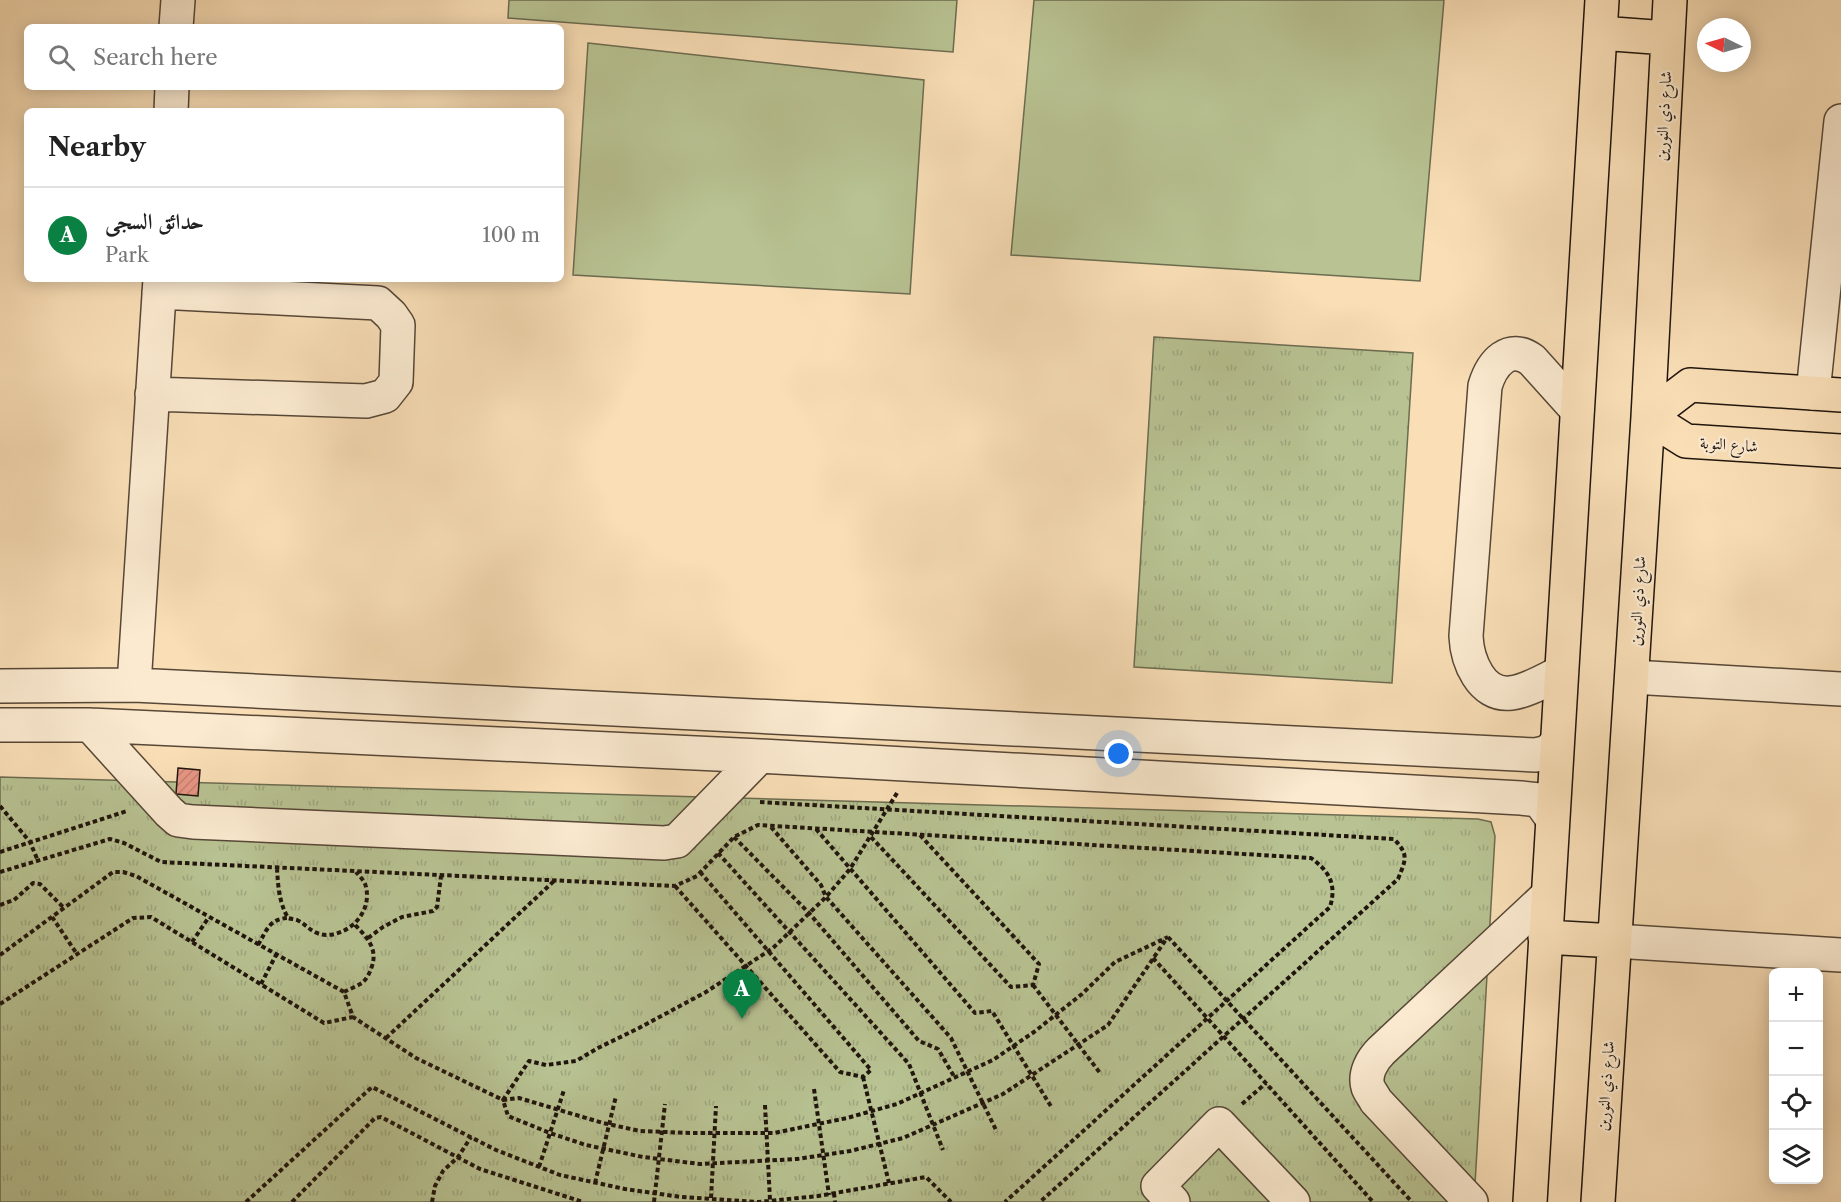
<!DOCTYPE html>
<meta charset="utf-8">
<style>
body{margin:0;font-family:"Libre Caslon Text",Amiri,serif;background:#f2f2f2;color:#222}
.controls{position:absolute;right:18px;bottom:18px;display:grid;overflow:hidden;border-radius:9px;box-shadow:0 3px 15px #0003}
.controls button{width:54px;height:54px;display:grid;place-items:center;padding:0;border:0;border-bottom:2px solid #e0e0e0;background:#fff;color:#222;font:30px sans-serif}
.compass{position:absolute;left:1697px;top:18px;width:54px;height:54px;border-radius:50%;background:#fff;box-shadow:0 3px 15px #0003;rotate:275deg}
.you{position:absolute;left:1119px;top:754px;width:21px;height:21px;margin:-15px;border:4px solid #fff;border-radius:50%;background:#1a73e8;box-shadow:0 0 0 9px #1a73e833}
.badge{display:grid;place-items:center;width:39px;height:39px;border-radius:50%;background:#0b8043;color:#fff;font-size:20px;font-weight:700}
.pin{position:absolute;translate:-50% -50px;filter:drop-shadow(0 2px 3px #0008)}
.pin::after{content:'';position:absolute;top:32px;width:21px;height:18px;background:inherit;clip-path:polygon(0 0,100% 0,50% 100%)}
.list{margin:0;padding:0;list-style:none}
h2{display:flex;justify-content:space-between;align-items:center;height:78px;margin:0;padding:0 24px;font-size:26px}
h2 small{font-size:20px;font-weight:400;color:#767676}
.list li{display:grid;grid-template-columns:39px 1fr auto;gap:18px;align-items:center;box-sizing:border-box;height:96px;padding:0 24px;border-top:2px solid #e0e0e0}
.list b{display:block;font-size:22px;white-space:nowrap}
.list p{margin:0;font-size:20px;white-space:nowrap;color:#767676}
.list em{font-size:20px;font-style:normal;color:#767676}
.icon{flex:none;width:33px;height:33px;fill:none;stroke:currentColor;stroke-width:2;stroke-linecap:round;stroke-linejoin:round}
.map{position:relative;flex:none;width:1841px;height:1202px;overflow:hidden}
.search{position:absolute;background:#fff;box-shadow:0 3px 15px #0003;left:24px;top:24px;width:540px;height:66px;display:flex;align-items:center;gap:15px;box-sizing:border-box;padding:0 21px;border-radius:9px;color:#767676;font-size:22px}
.panel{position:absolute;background:#fff;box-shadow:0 3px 15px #0003;left:24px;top:108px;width:540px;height:174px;border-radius:9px}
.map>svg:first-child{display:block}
.grass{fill:#b8c292;stroke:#6c6c50;stroke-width:1.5}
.park{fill:url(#park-tufts);stroke:#6c6c50;stroke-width:1.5}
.building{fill:url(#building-hatch);stroke:#20150d;stroke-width:1.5}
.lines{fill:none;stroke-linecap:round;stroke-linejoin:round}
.minor-casing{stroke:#564737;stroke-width:36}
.major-casing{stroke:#20150d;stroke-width:36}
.path{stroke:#20150d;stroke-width:4;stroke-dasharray:4.5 3;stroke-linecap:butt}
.minor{stroke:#fbead0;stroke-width:33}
.major{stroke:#f9deb6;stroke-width:33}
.labels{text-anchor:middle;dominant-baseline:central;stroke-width:4.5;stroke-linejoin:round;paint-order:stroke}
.street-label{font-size:16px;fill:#20150d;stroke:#fbead0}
</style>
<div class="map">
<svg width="1841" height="1202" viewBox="0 0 1841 1202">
<defs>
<pattern id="park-tufts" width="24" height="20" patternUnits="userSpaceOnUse" patternTransform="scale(1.5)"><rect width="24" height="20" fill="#b8c292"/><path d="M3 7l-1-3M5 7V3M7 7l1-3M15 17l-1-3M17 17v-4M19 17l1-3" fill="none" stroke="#9ea67d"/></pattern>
<pattern id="building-hatch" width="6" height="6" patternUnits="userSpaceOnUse" patternTransform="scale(1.5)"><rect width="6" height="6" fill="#e79684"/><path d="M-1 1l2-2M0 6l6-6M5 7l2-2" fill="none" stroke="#c68071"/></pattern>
</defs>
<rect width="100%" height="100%" fill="#f9deb6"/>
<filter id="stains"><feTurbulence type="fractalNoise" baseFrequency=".00333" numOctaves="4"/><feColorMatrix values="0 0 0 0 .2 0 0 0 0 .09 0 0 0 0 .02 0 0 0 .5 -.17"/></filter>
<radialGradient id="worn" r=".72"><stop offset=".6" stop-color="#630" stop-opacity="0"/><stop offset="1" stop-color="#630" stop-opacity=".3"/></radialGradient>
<path class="grass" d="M509,0H957L953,52L508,18Z
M1034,0H1444L1420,281L1011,255Z
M588,43L924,80L910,294L573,275Z"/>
<path class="park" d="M1154,337L1413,353L1392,683L1134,667Z
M0,777L1478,819L1491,822L1495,836L1474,1202H0Z"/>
<path class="building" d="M178,768L200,770L198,796L176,794Z"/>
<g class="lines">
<g class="minor-casing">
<path id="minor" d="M176,27L178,0
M171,111L172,87
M1813,393L1841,121
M152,394L366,401L385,396L396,382L398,325L391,315L378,303L159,292
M1560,673C1545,680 1528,691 1511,693C1481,697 1467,660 1466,636L1485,386C1492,363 1509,343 1532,360L1577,410
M1632,677L1841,689
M134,685L160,279
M0,686L134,685L1536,755L1548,752L1556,744
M0,725H90L760,756L1521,798L1539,800L1552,818
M90,725L169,812L178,820L193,822L664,843L677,841L760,756
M1615,941L1841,955
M1173,1202L1158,1186L1219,1124L1293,1202
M1471,1202L1376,1101C1374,1097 1370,1092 1368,1087C1364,1074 1372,1060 1381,1051L1547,896"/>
</g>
<g class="major-casing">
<path id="major" d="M1600,33L1667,38
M1841,395L1690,385L1648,417L1686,441L1841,451
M1545,937L1615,941
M1530,1202L1602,0
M1598,1202L1648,417L1670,0"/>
</g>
<path class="path" d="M897,793L850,869L826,897L773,948L706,992L639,1028L598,1048L576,1061L546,1065L529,1061L503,1100L508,1116L550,1133L586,1145L643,1157L700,1164L797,1159L850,1151L903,1138L1003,1094L1108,1025L1167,938
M760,802L1394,839C1409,855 1406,859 1398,879L1040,1202
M0,806L30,842L38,861
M771,827L821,885L826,897L951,1038L997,1132
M816,829L975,1013L992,1011L1052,1108
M920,835L1039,964L1033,985
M734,837L809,913L919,1041L938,1049L955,1078
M871,837L1011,987L1033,985
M0,852L127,811
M718,853L909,1064L943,1150
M277,868C278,886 279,902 288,918C291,919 294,919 297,920C308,925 311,934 326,935C350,935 372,912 366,887C365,881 360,877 356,872
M0,872L110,839L124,843L161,862L675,886L697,876L734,837L758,825L1311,858C1329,871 1337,884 1330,907L1005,1202
M700,872L871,1070L863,1077
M675,886L840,1072L863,1077
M0,905L14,900L33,883L40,884L64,908
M52,917L77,954
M1168,937L1412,1202
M368,938L383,927L402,917L433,911L437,907L441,876
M192,942L209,917
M258,945C267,930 269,919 288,918
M0,955L113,872H123L136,876L344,992L353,1017L416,1058L503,1100L519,1098L603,1123L640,1131L690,1133H774L847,1118L897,1104L993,1060L1034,1032L1082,994L1115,962L1168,937
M1153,958L1373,1202
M261,984L276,955
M1033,985L1100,1073
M344,992C350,989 357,986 362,983C367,979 370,972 372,966C378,948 366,936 354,924
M0,1004L133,918L151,917L324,1023L353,1017
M386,1038L554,881
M863,1077L889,1183
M814,1089L829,1195
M1242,1104L1266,1083
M765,1105L770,1200
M539,1167L564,1090
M595,1183L616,1096
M834,1193L835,1202
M711,1198L716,1106
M246,1202L372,1087L496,1150L560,1175L625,1189L681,1197L758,1202L818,1196L926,1177L951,1202
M292,1202L375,1118L381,1117L480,1169L583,1202
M432,1202L435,1186L443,1171L458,1157L471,1137
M654,1202L665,1104"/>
<use href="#minor" class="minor"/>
<use href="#major" class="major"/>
</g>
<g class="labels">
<g class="street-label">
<text transform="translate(1663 116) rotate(-87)">شارع ذي النورين</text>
<text transform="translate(1729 444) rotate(4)">شارع التوبة</text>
<text transform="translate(1637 601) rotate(-87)">شارع ذي النورين</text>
<text transform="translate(1605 1086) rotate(-86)">شارع ذي النورين</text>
</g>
</g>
<rect width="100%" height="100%" filter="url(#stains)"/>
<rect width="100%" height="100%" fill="url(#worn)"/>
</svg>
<div class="controls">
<button>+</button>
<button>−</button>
<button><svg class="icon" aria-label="locate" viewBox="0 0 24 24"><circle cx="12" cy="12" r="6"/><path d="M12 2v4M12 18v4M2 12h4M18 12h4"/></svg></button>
<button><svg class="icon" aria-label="layers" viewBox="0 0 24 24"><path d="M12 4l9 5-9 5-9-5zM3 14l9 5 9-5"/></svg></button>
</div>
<svg class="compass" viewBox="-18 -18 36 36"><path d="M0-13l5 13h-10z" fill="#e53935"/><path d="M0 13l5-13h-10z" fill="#767676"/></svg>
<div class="you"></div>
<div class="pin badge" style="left:742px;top:1019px">A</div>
<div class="search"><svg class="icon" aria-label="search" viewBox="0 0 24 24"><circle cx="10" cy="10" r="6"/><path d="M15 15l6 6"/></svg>Search here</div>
<section class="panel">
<h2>Nearby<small></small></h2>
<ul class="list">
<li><span class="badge">A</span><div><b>حدائق السجى</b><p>Park</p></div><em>100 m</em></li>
</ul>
</section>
</div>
